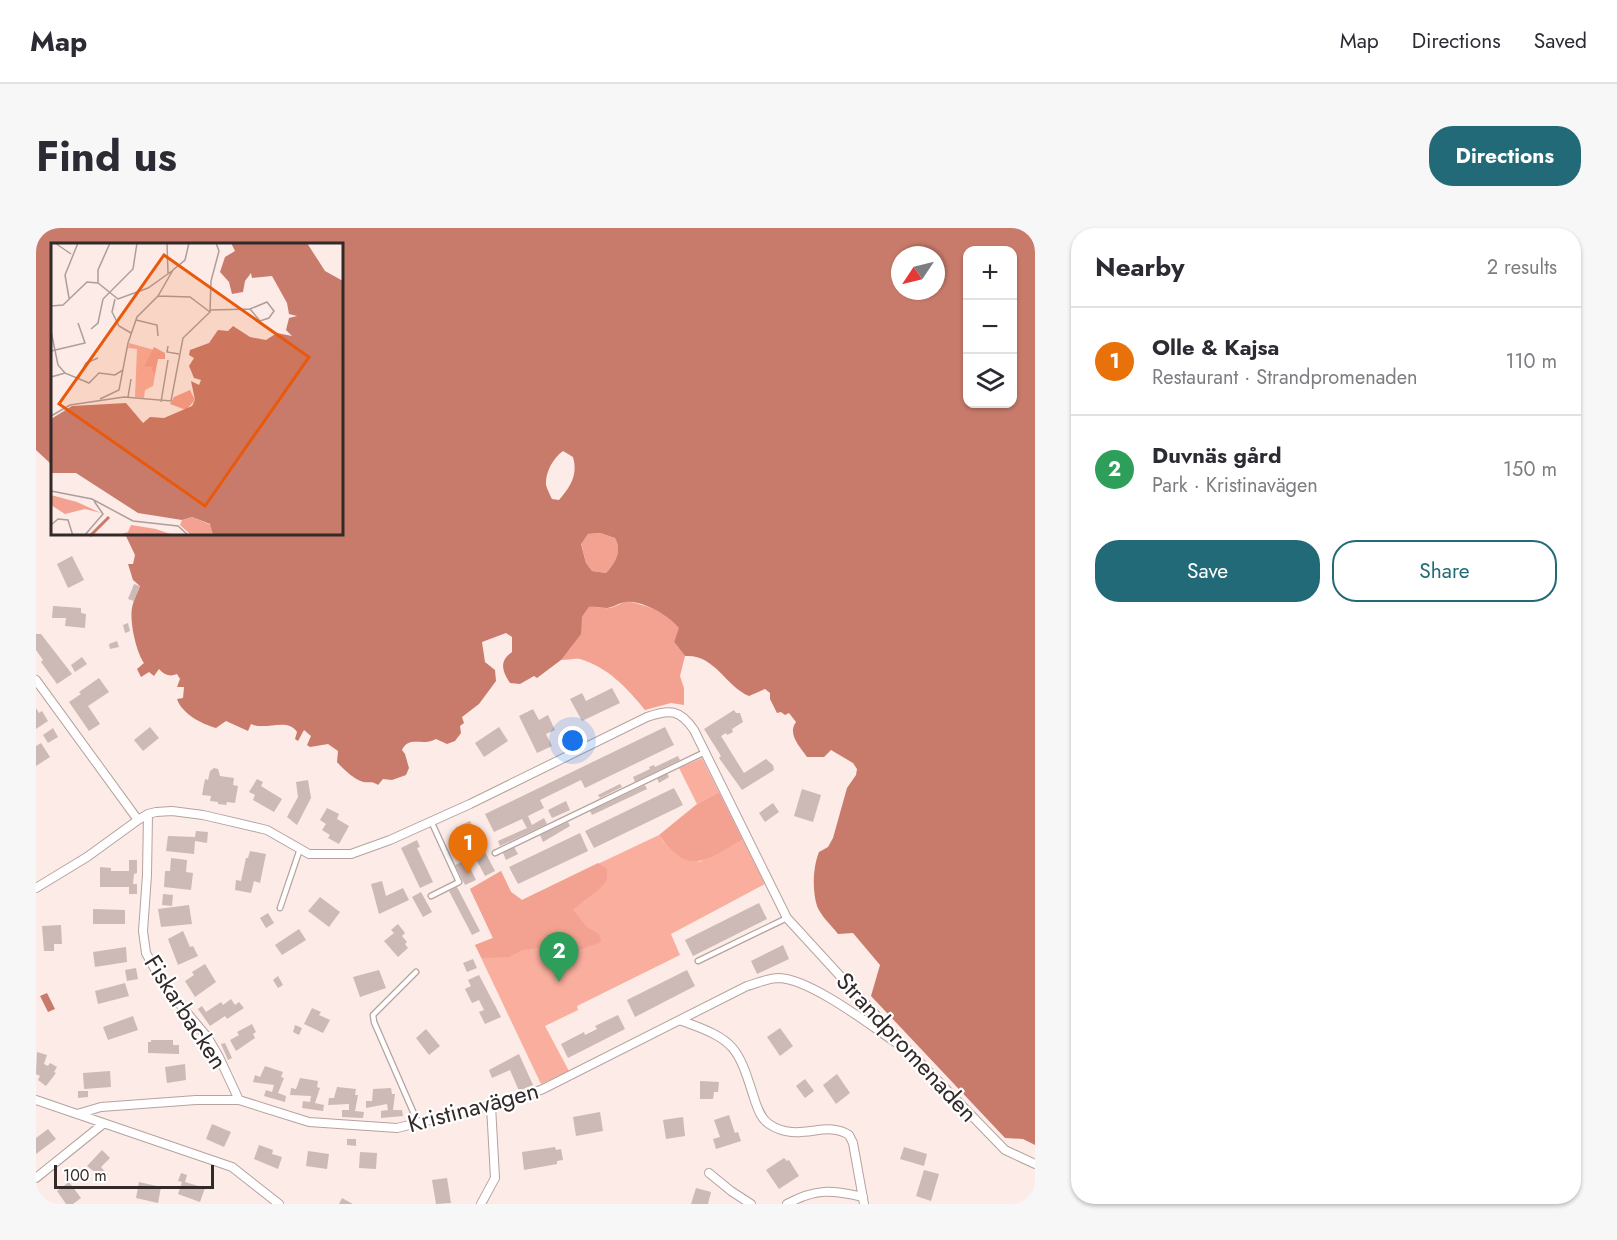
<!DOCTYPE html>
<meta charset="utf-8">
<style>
body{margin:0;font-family:Jost,sans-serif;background:#f7f7f7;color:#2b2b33}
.controls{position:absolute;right:18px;top:18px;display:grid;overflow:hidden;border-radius:12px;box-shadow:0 2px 4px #0004}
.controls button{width:54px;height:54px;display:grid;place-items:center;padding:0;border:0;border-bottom:2px solid #e1e1e2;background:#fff;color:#2b2b33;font:30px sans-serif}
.compass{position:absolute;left:855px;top:18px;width:54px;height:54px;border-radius:50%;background:#fff;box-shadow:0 2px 4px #0004;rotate:235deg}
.scale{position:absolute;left:18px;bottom:15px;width:160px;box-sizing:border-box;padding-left:6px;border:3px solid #322a28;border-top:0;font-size:16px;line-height:21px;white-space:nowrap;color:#322a28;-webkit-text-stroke:4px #fff;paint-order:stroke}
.you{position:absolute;left:537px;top:513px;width:21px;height:21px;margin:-15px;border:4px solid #fff;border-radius:50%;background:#1a73e8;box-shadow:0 0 0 9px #1a73e833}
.badge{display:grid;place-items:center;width:39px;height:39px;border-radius:50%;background:#226a77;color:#fff;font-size:20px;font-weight:700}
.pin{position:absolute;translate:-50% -50px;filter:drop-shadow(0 2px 3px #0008)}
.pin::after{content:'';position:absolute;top:32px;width:21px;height:18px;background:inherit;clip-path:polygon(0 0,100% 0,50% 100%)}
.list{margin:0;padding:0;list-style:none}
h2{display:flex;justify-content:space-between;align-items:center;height:78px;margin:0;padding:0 24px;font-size:26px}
h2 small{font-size:20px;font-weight:400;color:#7c7c81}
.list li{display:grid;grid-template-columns:39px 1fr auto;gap:18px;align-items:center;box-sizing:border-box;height:108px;padding:0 24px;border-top:2px solid #e1e1e2}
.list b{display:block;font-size:22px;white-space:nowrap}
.list p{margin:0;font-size:20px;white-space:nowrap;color:#7c7c81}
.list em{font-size:20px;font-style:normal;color:#7c7c81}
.actions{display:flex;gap:12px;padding:18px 24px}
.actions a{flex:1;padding:14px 0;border:2px solid #226a77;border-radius:24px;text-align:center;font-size:21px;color:#226a77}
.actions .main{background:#226a77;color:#fff}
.icon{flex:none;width:33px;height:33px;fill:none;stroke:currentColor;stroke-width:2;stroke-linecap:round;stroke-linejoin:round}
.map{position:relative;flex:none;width:999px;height:976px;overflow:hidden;border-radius:24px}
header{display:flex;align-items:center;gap:36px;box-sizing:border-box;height:84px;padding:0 30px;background:#fff;border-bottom:2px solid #e1e1e2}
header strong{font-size:28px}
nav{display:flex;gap:33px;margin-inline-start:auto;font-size:21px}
.intro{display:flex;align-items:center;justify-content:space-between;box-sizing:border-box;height:144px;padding:0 36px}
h1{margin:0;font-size:42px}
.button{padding:15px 27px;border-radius:24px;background:#226a77;color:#fff;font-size:21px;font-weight:700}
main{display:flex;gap:36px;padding:0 36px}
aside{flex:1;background:#fff;border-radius:24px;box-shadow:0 2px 4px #0004}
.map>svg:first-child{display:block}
.green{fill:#f9ae9e}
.forest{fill:#f3a291}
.water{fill:#c87b6b;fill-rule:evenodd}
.building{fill:#cdb9b5}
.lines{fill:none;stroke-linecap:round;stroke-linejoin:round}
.lane-casing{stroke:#b6a29e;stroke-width:7}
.street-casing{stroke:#b6a29e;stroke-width:10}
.lane{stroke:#fff;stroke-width:4.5}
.street{stroke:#fff;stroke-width:8}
.labels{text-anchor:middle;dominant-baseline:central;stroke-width:4.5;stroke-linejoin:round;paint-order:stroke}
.street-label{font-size:24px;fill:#322a28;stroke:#fff}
.inset-river{fill:none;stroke:#c87b6b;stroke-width:3}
.inset-road{fill:none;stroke:#ab9e9b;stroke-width:1.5}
.view{fill:#e8590c;fill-opacity:0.15;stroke:#e8590c;stroke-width:3}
.inset-edge{fill:none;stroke:#322a28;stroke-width:3}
</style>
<header>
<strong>Map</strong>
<nav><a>Map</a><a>Directions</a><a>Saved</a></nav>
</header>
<div class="intro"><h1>Find us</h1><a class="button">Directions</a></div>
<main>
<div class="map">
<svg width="999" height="976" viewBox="0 0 999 976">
<rect width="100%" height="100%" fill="#fcebe7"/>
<path class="green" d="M666,530L683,564L661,576L643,540Z
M623,607L628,614L663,634L707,612L729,656L635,706L644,727L541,778L542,782L509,798L533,843L505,856L439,717L457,710L434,661L465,643L475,664L486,672Z"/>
<path class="forest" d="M564,305L579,310C586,323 580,334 570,345L556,343L550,335L545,315L552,306Z
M590,373C610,377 631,384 644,400L638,414L649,428L644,448L648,460V477L635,475L609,482C592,461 572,439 544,431C539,430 531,432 525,432L546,389L553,379C560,378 563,380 569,380C576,381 584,376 590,373Z
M683,564L707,612C667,632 655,650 623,607L661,576Z
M562,635L571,641V652C562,665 548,671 537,682L551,699L563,706L565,714L541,723L522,724L502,720L486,722L473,729L446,730L439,717L457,710L434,661L465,643L475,664L486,672Z"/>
<path class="water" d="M0,0H999V917L987,911L969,910L835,768L844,737L817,705L802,706C795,697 785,688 781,678C776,662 777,639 783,624L792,619L797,610L811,560L820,547L821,541L817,535L795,522L788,529H771C764,519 751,506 760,494L753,485L749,487L745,484L741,485L734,471V465L729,461L713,468C688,457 679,426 649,428L638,414L643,400C634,388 605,371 589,374C583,375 578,379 571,380C565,380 560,378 553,379L546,389L545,406L525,432L501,450L498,448L484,456L474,455C466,443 463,433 476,424V409L470,405L446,414L449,434L459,442L460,453L443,476L426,489L428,495L424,498L425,505L419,513L411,516L400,511C386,519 373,507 366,522L369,526L373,540L370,547L356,552L347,551L342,557C336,553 334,555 328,554C320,553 306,540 301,534L302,523L292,516L274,519L271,517L275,508L268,502L262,513L259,511L261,504C252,489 229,503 215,496L212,503L190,493L180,500C166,496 146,486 141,471L147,470L148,459H141L144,451L141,446C134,449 128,447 123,441L118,448L113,444L105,449L101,441L108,435C100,424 92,389 97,376C98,370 102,364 104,358L97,352L92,336H97L99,327L89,306H306V16H16V237L0,222ZM932,22H976V176H932ZM864,27H900V63H864ZM527,223L537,229C542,247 535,258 523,272L516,271C514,267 511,261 510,257C509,245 517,230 527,223ZM564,305L579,310C586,323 580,334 570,345L556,343L550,335L545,316L552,306Z
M11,765L19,781L12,784L4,768Z"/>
<path class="building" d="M36,328L48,352L32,360L21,336Z
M98,356L104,358L98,373L92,371Z
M17,378L45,380V385L50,386L49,400L29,398L30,390H16Z
M92,395L94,403L89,405L87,397Z
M0,406H5L36,446L21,456L5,434L7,432L0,422Z
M81,413L83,419L74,421L73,416Z
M46,429L51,436L39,444L35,437Z
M63,450L73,464L52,478L64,496L53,503L33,474L45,466L43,464Z
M576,460L584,475L546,493L534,471L546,465L550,473Z
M0,480L3,485L6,483L12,493L0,501Z
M497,481L503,492L512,487L519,502L510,506L516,518L501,525L483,488Z
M698,482L700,485H704L707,494L696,501L697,504L691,507L690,505L685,508L708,545L730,531L737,537L738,542L706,562L683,530L685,528L668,501Z
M114,499L123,510L107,523L98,512Z
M463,499L472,513L448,529L439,515Z
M629,499L638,517L549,560L545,552L504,572L508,580L492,588L496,597L508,590L511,596L464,618L462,613L491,600L486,591L458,604L449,586Z
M17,500L22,509L12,515L7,507Z
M5,515L14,529L0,538V518Z
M642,528L644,532L599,554L597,549L614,541L613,539L618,537L619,539Z
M178,540L182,541L184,548L198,550L197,557L202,558L199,575L191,574L190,577L182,576V574L174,573L175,568L166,567L169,551L172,552L174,543Z
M631,545L633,549L623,555L621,550Z
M221,551L227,554L225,558L246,571L238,584L217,572L219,567L213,564Z
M272,552L275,570L261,597L251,589L262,569L260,554Z
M584,556L586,559L564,570L562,567Z
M609,557L611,561L556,587L554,583Z
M638,560L647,577L558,620L549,603Z
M766,561L785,567L777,594L758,588Z
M530,573L534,582L516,590L512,582Z
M737,575L743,584L729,594L723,585Z
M291,580L303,586L301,591L313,598L303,616L292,610L294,607L286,602L290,596L284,592Z
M434,593L446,618L437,622L425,597Z
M532,594L534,598L507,614L504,607Z
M160,603L172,604L171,615L159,613L158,626L130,623L132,608L159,609Z
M544,605L552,623L482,656L473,639Z
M381,612L384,619L381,620L397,654L384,660L365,620Z
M478,619L482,626L470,632L467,625Z
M448,622L459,643L449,648L438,627Z
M214,623L230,626L224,655L218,653L215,665L199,662L200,652L205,653L210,630H212Z
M135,630L151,632L150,644L157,645L155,662L128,659L129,643H134Z
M93,632H101V645L98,646L97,656H101V666H93V659H64V639L75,640V643H93Z
M430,632L440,652L429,657L419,637Z
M346,653L350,668L367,660L373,672L343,686L335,656Z
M421,659L444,703L436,707L413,663Z
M385,664L396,684L387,689L376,669Z
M127,666L137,667L136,678L126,677Z
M284,669L304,684L293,699L272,683Z
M723,675L731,691L657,728L649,712Z
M153,677L156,696L125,699L122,681Z
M57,681L89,682V696H57Z
M232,685L238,695L230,700L224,690Z
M362,696L369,705L366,708L371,714L369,716L372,720L362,729L348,713L358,705L355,702Z
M25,697L26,716H18V723H8L6,698Z
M263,701L270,712L246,727L239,717Z
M147,703L154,719L157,718L162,728L142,737L132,711Z
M747,717L753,731L721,746L715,733Z
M90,719L91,734L59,739L57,724Z
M437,731L441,740L431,744L427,735Z
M169,736L180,754L159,769L149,753L158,747L156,744Z
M100,740L102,751L91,753L89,742Z
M343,742L350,760L324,769L317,749Z
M651,742L659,758L599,789L591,772Z
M443,747L465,789L449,796L443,784L448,782L443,772L436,775L429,761L435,758L432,752Z
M242,748L247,757L242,760L237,752Z
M89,755L93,768L62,776L59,763Z
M195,771L199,777L203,774L208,780L191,791L189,788L174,798L162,781L166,778L170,784L185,774L187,777Z
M276,780L285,784L283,787L294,792L287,805L268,796Z
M582,787L589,801L532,830L525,816L548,804L549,807L561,801L559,798Z
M97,788L102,802L72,812L67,799Z
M216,796L220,804L217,806L219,810L200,823L194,812L203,807L201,804Z
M259,797L266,800L263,807L257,804Z
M744,800L757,818L744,828L731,809Z
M390,801L404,818L393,827L380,810Z
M115,812H137V817H143V826L112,825V814H115Z
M189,815L196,830L192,832L185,816Z
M1,824L11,827L8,836L12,838L14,835L21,839L18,844L20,845L10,858L2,852L4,848L0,846Z
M483,826L497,857L483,863L474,842L456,850L453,842Z
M149,836L150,852L131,855L129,839Z
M229,838L247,844L245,849L248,850L242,865L250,868L249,874L228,868L230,862L236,864L238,857L217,854L219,847L224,849Z
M74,843L75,859L48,861L47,845Z
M801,846L814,865L800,876L787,857Z
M264,850L282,853L281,859L284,860L279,875L288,877L287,883L266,880L267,873L274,874L275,868L254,867L255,860L260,861Z
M769,851L778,863L769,870L760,858Z
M664,853L683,854L682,864H678L677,871H664Z
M301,859L320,861L319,867H322L319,883L328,884L327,890L306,889V882H313V876L292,877L293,870H298Z
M355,860L356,866H359L357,882H366L367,888L345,890V883L352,882L351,876L330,880V873H336L337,861Z
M42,863H52V869L42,870Z
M564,884L567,903L540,908L537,889Z
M693,887L699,905L702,904L705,913L680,921L677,911L684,909L678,892Z
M647,889L649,908L630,911L627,892Z
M176,896L195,904L188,919L170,911Z
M12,901L20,911L0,926V910Z
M311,911H320V918L311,917Z
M223,917L237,922L236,926L246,929L242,941L218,931Z
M519,919L520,922L525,921L527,932L521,933V936L488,942L486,924Z
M868,919L891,926L888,938L864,931Z
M66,922L74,930L65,939L72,947L64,952L60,945L51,938Z
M272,923L293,926L291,941L270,938Z
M324,924L341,925L340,941L323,940Z
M748,930L751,933L753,932L763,948L743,961L730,942Z
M888,942L903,946L895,973L880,968Z
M145,945L151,947L149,954L169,960L164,974L142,966L146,954L142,953Z
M411,950L415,975L400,976L396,952Z
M33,954L45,970L37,976H30L21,963Z
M103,954L125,959L122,975L100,970Z
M660,960L675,964L672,976H655Z
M306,970L317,976H303Z"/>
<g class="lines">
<g class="lane-casing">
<path id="lane" d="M395,593L423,654L395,668
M459,625L669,524
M244,680L264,621
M662,733L751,690
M380,744L337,787L338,794L382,895"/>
</g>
<g class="street-casing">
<path id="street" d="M0,452L102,592
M112,586L111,647L107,703L110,725L127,756L172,810L183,829L203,872
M0,660L51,629L102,592L112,586L120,584L136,583L167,587L231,602L273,626H315L354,612L434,576L611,489C633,481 644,481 658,502L751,690L872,822L969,922L999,936
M646,793C700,812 702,819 719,873C722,881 725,891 733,896C762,916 790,891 813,907L817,915L828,976
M0,872L41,886L65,879L160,872H203L273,894L361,900L481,871L507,861L711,758C722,755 732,750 743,750C774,751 833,796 859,814
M41,886L196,939L243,976
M673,945L695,963L715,976
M0,950L67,896
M445,976L459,950L455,878
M751,976C780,960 796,962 827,969"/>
</g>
<use href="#lane" class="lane"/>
<use href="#street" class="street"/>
</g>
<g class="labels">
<g class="street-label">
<text transform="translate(150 784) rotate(57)">Fiskarbacken</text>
<text transform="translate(871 819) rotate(47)">Strandpromenaden</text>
<text transform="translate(437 879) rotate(-15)">Kristinavägen</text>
</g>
</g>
<g transform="translate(15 15)">
<rect width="292" height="292" fill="#fcebe7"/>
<path d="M78,100L114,110V116H107L102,143L94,147L93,155L84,154L86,106L77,105Z" fill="#f9ae9e"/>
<path d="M103,104L114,110V116H107L103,132L100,123L93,124ZM139,147L144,157L135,167L119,161L123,154ZM0,252L26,259L50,270L34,266L14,271L0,262ZM141,274L160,282L162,292H140L129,282L131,277ZM80,282L105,286L122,292H68L77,289Z" fill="#f3a291"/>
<path d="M180,0H256L274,28L292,38V292H162L159,281L141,274L131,277L87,270L25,230H0V176L21,163L75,160L92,180L99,174L113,175L141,163L144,157L140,138L148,142L150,137L143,135L138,123L143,115L138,112L139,107L158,100L167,87L177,88L182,83L199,94L215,97L226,90L241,93L235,87L238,75L246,73L238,71L236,60L221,33L201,35L200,30L194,38L192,49L181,51L178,39L169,29L174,14L184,8Z" fill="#c87b6b"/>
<path class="inset-river" d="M242,0L293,125M39,293L58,274"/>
<path class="inset-road" d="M4,0L20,11M116,0L117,30M47,40V27L59,0M107,53L139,54L159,69M18,55L14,32L27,0M64,56L61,69L68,83L80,90M0,63L12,62L36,39L47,40L67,56L97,45L121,28M159,67L199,66L209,78L218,75L223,68L216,59L199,66M85,77L106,82L107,93M40,86L47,80L52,56L82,26L86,0M0,88L7,122L14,130M117,103L116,109L128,111M0,108L34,100L27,80M0,134L14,130L38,140L48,130L64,132L72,127M27,136L35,120L47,115M77,154L80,136M49,156L68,147L77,100L86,74L107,53L122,27L134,17L138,0M110,159L117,117M0,173L19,162L73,154L120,158L132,95L159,69L160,38L168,8L165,0M0,248L41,256L82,278L127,283L138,293M0,282L7,276L17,277L22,293M33,293L52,271L43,258"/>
<path class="view" d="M113,12L258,114L154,263L8,161Z"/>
<rect width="292" height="292" class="inset-edge"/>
</g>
</svg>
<div class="controls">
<button>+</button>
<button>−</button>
<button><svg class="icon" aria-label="layers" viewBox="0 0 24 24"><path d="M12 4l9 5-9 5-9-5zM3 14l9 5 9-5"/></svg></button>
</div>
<svg class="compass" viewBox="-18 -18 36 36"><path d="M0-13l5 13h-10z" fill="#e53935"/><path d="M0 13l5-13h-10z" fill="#7c7c81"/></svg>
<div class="scale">100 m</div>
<div class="you"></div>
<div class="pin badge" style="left:432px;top:646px;background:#e8710a">1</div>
<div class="pin badge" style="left:523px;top:754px;background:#2e9e5b">2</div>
</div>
<aside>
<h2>Nearby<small>2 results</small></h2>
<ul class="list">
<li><span class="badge" style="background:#e8710a">1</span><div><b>Olle &amp; Kajsa</b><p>Restaurant · Strandpromenaden</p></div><em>110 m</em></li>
<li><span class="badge" style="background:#2e9e5b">2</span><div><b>Duvnäs gård</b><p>Park · Kristinavägen</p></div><em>150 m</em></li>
</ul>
<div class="actions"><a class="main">Save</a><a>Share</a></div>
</aside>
</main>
